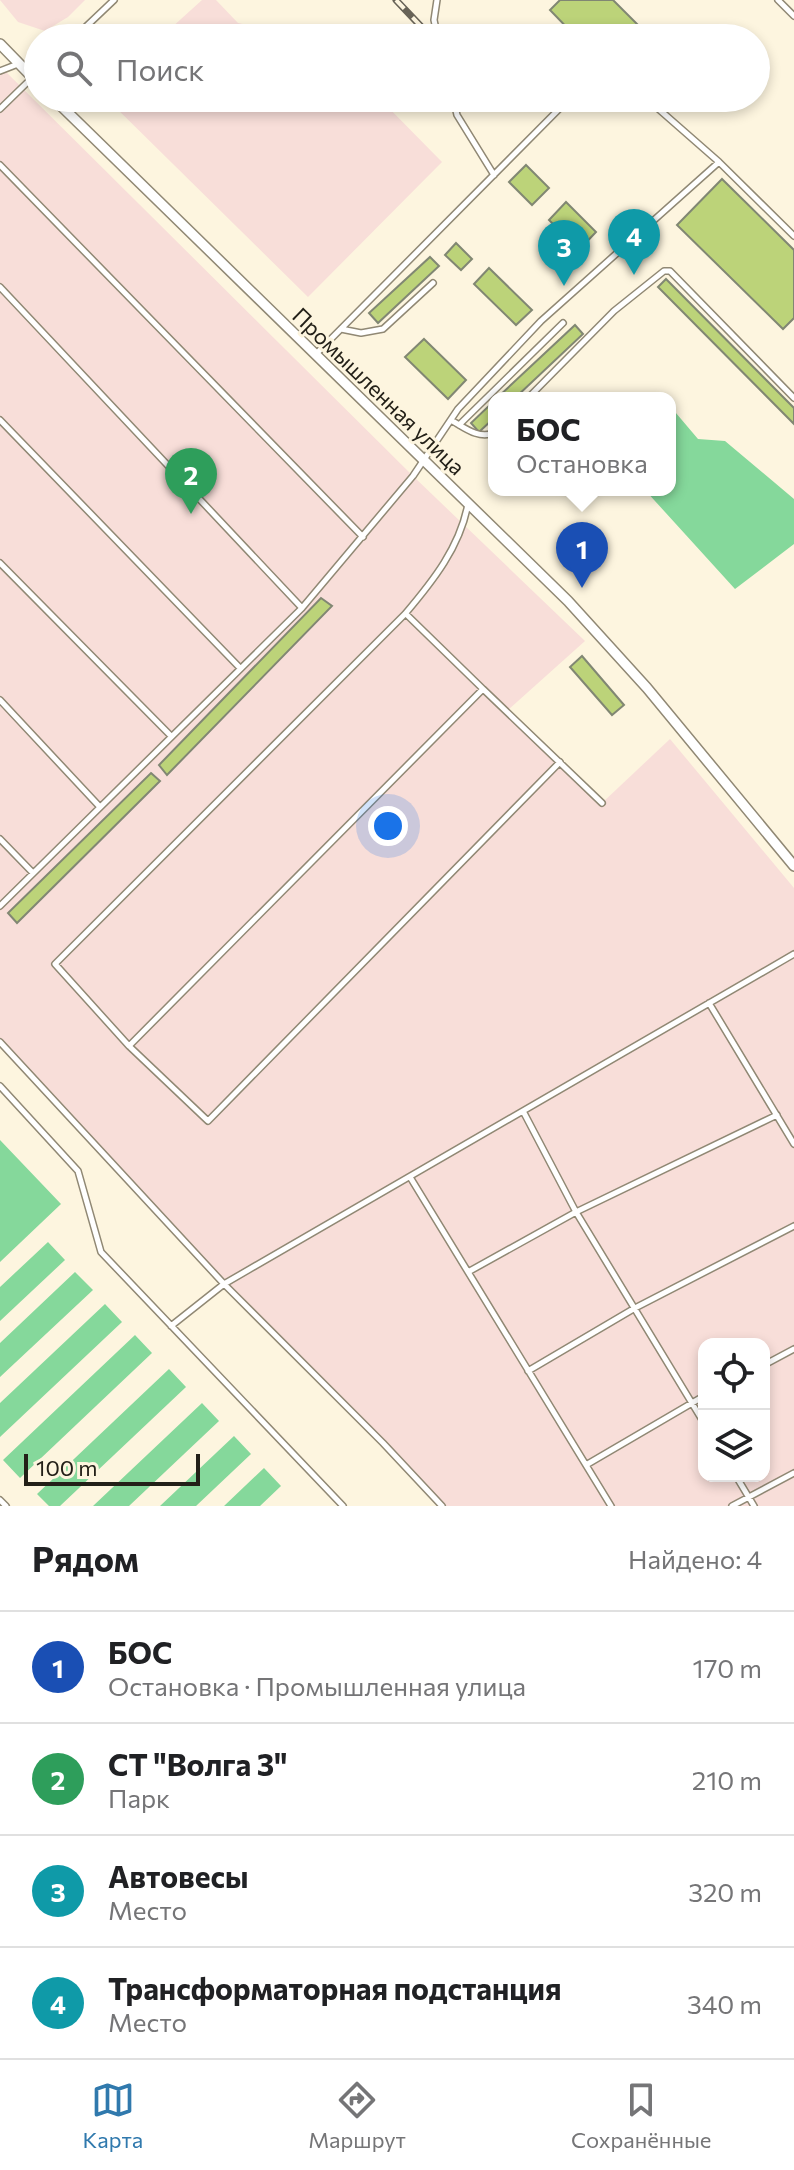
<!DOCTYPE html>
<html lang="ru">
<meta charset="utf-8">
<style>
body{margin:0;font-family:Commissioner,sans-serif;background:#f2f2f2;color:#202124}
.controls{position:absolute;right:24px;bottom:24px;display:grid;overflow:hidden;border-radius:16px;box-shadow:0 4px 12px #0003}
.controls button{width:72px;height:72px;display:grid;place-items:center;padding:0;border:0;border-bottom:2px solid #e0e0e0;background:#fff;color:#202124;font:40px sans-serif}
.scale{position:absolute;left:24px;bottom:20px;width:176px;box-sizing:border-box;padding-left:8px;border:4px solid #232018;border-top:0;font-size:22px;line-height:28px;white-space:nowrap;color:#232018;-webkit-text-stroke:6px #fdf5df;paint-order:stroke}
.you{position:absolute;left:388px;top:826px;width:28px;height:28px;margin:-20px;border:6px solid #fff;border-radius:50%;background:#1a73e8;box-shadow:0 0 0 12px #1a73e833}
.badge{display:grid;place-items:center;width:52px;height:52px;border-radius:50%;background:#3079ad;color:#fff;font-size:26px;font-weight:700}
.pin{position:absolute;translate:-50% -66px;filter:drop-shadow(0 2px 4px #0008)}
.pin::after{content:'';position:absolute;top:42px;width:28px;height:24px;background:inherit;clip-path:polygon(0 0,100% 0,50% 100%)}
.popup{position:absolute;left:488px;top:392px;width:188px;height:104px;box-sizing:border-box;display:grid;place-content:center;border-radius:16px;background:#fff;filter:drop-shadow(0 2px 6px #0005);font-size:26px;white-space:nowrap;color:#757577}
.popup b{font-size:30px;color:#202124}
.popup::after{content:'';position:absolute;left:50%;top:100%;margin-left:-16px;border:16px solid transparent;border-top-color:#fff}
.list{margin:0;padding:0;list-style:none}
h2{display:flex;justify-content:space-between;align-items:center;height:104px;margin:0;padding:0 32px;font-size:34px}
h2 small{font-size:26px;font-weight:400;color:#757577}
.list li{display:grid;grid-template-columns:52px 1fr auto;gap:24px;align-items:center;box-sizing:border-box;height:112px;padding:0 32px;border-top:2px solid #e0e0e0}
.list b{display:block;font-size:30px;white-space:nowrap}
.list p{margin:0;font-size:26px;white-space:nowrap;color:#757577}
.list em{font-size:26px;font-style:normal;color:#757577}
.icon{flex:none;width:44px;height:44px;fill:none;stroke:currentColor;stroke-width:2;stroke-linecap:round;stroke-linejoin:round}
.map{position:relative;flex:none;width:794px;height:1506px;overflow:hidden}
.search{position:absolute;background:#fff;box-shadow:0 4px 12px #0003;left:24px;right:24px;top:24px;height:88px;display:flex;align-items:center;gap:20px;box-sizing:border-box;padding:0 28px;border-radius:44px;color:#757577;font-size:30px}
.sheet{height:552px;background:#fff}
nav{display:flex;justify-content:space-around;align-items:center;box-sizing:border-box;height:112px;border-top:2px solid #e0e0e0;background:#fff;font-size:22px;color:#757577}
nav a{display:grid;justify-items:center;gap:4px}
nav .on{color:#3079ad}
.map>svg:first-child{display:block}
.green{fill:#f8ded9;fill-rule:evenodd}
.water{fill:#85d89b}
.building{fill:#bcd379;stroke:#818773;stroke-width:2}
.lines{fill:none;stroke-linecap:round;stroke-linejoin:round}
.service-casing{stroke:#908874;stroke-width:8}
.minor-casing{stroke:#908874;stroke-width:12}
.service{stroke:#fff;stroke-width:5}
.minor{stroke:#fff;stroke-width:9}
.rail-casing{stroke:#686357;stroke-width:7}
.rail{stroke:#fdf5df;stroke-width:4;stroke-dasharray:12;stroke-linecap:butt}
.labels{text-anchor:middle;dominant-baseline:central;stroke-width:6;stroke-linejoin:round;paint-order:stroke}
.street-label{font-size:22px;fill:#232018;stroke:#fdf5df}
</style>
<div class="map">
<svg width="794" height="1506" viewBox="0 0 794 1506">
<rect width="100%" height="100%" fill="#fdf5df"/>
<path class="green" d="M0,0H85L68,17L45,31L18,22Z
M202,0H216L238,23L304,38H160Z
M0,66L413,476L585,641L507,711L602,803L670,739L794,888V1506H442L224,1284L0,1042ZM704,1344H764V1476H704Z
M106,98H379L442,162L308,297Z"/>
<path class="water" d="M670,406L698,439L725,441L794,499V544L735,589L645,490H670Z
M0,1140L61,1204L0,1262Z
M48,1242L65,1260L0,1321V1287Z
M75,1272L93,1290L0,1377V1343Z
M105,1304L122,1322L0,1437V1403Z
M135,1335L152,1353L20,1478L3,1460Z
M169,1369L186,1387L60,1506H49L37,1494Z
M202,1403L219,1421L129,1506H93Z
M234,1436L251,1454L196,1506H160Z
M264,1468L281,1486L260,1506H224Z"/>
<path class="building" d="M560,0H613L637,24L623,38H577L550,10Z
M526,165L549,188L532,205L509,182Z
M722,179L794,250V318L783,329L677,225Z
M566,202L596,232L579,250L549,220Z
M456,243L472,259L461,270L445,255Z
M430,257L439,266L378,323L369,313Z
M489,268L532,310L516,325L474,284Z
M666,279L794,408V424L658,287Z
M575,325L583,334L515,398H497Z
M424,339L466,380L448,399L405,357Z
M494,401V418L479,432L471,423Z
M321,598L332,606L167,775L159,765Z
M582,656L624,705L612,715L570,667Z
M151,773L160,781L17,923L8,913Z"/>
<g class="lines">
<g class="service-casing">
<path id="service" d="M437,0L434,20L438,38
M778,0L794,16
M74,38L114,0
M0,71L18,64
M453,98L457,115L494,175
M646,98L719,162
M0,109L38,72
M0,165L363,537
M0,287L302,608
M341,329L361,333L383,329L433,283
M316,354L570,98
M528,398L614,311L664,271H670L794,398
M0,420L240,668
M451,420C465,428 478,439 494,433
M459,425L563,323
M468,504C460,547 433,581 405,614L55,964L129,1046L483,689L602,803
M0,563L171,736
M406,614L483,689
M0,700L99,806
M0,839L33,873
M0,906L302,608L413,476L458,409L541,321L719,162L794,236
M709,1003L794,1144
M0,1042L224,1284L383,1443L442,1506
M129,1046L208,1121L560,762
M0,1086L78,1171L101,1252L343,1506
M523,1111L576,1212L704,1423
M410,1177L611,1506
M468,1272L576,1212L777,1115
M171,1326L224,1284L794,954
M764,1365L794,1349
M528,1371L635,1308L794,1226
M586,1465L704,1396
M736,1476L754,1506
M0,1500L6,1506
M732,1506L794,1473"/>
</g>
<g class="minor-casing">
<path id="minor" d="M0,44L38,83
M53,98L568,601L647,688L794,866"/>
</g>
<use href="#service" class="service"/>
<use href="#minor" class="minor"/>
<g class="rail-casing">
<path id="rail" d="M396,0L432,38"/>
</g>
<use href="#rail" class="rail"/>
</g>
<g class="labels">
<g class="street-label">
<text transform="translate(379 391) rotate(44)">Промышленная улица</text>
</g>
</g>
</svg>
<div class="controls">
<button><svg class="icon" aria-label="locate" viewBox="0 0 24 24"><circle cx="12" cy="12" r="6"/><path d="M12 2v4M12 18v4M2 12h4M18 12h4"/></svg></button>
<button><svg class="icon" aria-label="layers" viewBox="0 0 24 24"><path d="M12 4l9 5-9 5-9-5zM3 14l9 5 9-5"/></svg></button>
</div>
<div class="scale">100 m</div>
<div class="you"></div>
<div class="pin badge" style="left:582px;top:588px;background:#1a4fb4">1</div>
<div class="popup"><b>БОС</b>Остановка</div>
<div class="pin badge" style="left:191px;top:514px;background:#2e9e5b">2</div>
<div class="pin badge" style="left:564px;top:286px;background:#0f9aa8">3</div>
<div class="pin badge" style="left:634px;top:275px;background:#0f9aa8">4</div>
<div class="search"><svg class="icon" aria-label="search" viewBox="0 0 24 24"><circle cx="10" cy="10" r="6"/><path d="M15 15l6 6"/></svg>Поиск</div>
</div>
<section class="sheet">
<h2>Рядом<small>Найдено: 4</small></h2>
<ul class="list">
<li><span class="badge" style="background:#1a4fb4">1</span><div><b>БОС</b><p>Остановка · Промышленная улица</p></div><em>170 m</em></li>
<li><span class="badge" style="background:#2e9e5b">2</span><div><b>СТ &quot;Волга 3&quot;</b><p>Парк</p></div><em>210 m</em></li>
<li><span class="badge" style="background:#0f9aa8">3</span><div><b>Автовесы</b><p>Место</p></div><em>320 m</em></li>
<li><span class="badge" style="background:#0f9aa8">4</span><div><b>Трансформаторная подстанция</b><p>Место</p></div><em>340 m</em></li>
</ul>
</section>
<nav>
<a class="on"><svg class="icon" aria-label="map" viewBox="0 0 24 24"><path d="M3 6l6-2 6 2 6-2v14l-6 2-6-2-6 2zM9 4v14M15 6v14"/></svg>Карта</a>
<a><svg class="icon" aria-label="directions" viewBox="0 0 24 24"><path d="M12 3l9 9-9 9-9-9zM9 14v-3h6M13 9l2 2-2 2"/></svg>Маршрут</a>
<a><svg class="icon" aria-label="saved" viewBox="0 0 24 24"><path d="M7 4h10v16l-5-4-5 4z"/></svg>Сохранённые</a>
</nav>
